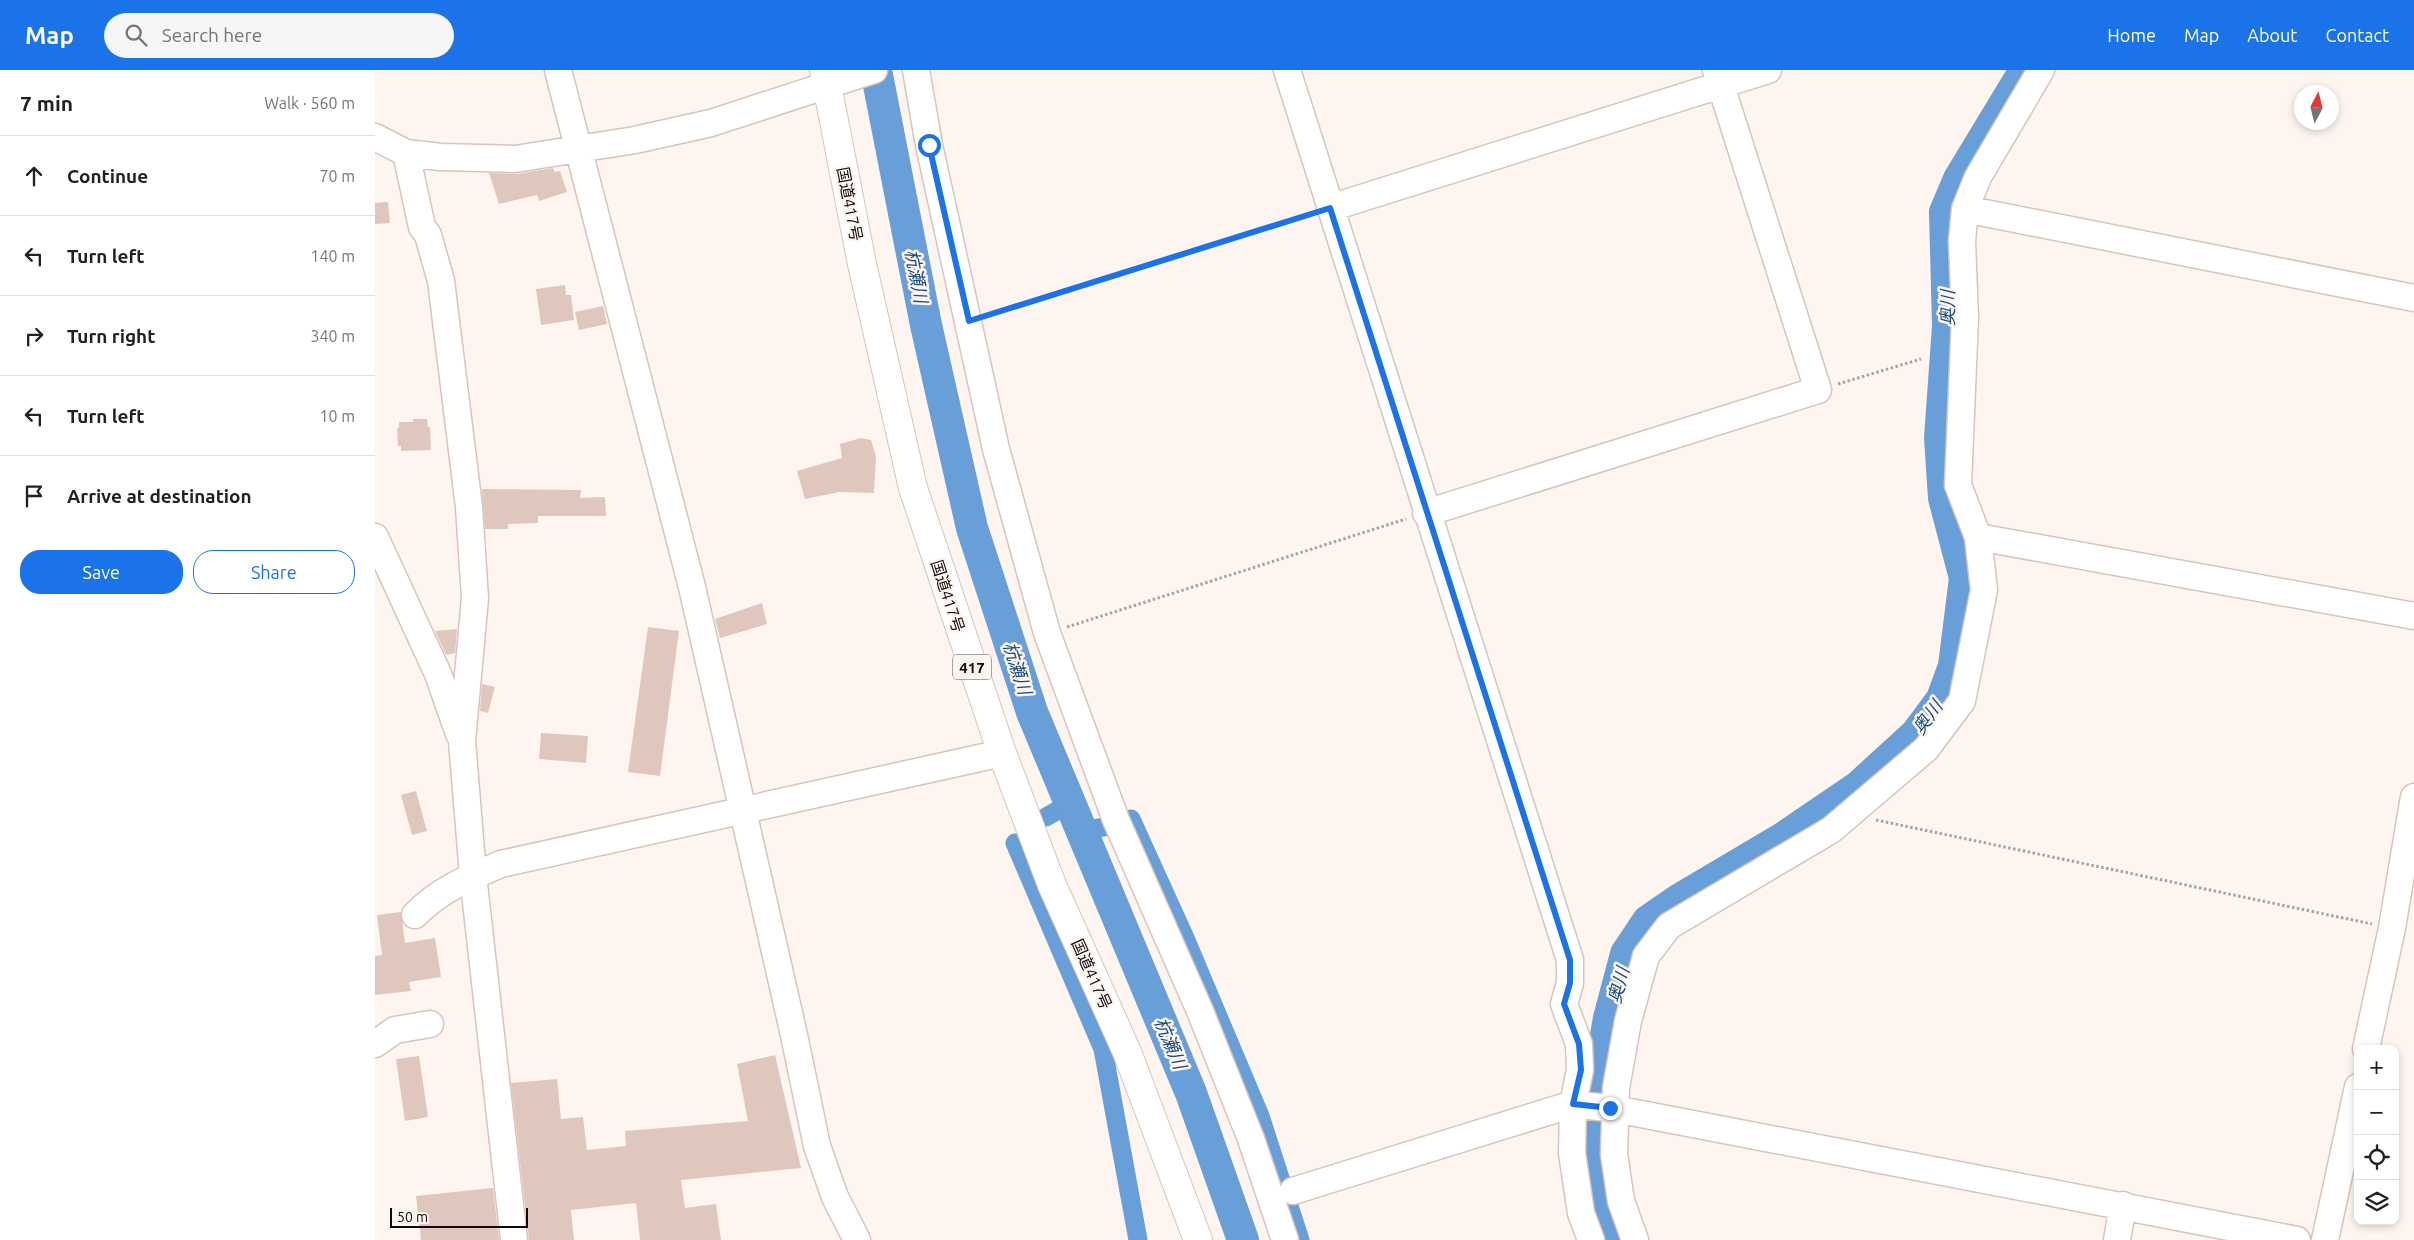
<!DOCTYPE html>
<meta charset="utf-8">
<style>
body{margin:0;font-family:Ubuntu,"Noto Sans JP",sans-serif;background:#f6f6f6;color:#202124}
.controls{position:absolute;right:15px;bottom:15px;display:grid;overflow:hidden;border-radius:10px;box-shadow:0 2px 8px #0003}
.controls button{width:45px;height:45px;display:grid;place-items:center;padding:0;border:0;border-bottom:1px solid #e0e0e0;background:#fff;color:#202124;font:25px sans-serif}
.compass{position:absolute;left:1919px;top:15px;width:45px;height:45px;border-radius:50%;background:#fff;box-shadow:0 2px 8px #0003;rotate:7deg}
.scale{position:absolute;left:15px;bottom:12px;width:138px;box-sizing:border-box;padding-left:5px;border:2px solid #120a07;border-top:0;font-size:14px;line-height:18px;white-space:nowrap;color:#120a07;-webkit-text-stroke:4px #fef4f0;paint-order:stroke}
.stop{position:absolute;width:15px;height:15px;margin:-11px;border:4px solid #1a73e8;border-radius:50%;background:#fff}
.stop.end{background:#1a73e8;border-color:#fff;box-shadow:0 1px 5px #0008}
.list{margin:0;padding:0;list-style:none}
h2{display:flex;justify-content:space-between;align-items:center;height:65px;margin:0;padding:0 20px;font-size:21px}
h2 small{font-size:16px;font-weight:400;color:#757577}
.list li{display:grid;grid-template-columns:32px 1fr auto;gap:15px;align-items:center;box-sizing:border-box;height:80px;padding:0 20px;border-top:1px solid #e0e0e0}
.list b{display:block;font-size:19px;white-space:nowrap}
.list em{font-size:16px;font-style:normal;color:#757577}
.actions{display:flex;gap:10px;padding:15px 20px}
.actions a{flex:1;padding:11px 0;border:1px solid #1a73e8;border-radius:20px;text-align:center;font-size:18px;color:#1a73e8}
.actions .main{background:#1a73e8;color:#fff}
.icon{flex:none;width:28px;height:28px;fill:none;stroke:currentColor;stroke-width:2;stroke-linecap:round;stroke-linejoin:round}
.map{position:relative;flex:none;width:2039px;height:1170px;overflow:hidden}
header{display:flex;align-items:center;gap:30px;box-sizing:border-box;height:70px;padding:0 25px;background:#1a73e8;color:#fff}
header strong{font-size:24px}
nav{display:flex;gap:28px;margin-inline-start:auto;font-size:18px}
.search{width:350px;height:45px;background:#f6f6f6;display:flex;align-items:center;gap:12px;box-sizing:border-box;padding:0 18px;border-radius:28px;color:#757577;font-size:19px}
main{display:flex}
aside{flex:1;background:#fff}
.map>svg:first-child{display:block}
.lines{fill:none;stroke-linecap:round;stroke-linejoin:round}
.canal{stroke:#689fd8;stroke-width:19}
.river{stroke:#689fd8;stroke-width:32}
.building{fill:#dfc7be}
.minor-casing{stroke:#dac3ba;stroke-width:29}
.highway-casing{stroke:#dac3ba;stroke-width:30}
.path{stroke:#aca39f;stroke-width:3;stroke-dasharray:2.5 2.5;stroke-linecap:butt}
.minor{stroke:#fff;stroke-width:26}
.highway{stroke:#fff;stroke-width:28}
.route{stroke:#1a73e8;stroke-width:6}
.labels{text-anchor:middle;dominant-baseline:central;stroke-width:5;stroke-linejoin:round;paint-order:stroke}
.shield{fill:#fef4f0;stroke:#59504d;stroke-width:1}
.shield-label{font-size:15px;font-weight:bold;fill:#120a07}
.street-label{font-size:16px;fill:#120a07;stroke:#fef4f0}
.water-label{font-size:18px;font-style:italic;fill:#124d83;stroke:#fef4f0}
</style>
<header>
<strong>Map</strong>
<div class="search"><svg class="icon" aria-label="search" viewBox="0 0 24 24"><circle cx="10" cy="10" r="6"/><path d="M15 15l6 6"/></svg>Search here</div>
<nav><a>Home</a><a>Map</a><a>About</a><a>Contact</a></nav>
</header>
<main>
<aside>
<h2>7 min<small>Walk · 560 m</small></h2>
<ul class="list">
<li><svg class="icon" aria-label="ahead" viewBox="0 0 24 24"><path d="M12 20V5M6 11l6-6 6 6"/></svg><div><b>Continue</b></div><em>70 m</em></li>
<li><svg class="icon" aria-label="left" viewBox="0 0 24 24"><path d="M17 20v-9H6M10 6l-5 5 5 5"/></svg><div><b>Turn left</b></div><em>140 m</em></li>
<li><svg class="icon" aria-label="right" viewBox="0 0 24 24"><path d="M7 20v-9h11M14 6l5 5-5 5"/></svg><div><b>Turn right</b></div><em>340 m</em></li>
<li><svg class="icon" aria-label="left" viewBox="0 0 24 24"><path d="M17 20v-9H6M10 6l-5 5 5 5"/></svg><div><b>Turn left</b></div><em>10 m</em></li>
<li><svg class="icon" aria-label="arrive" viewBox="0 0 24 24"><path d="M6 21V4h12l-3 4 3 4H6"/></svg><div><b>Arrive at destination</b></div></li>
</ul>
<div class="actions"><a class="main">Save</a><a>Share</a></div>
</aside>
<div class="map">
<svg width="2039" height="1170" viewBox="0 0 2039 1170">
<rect width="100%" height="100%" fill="#fef4f0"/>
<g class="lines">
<path class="canal" d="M671,747L694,734
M756,749L810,868L885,1046L925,1170
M705,761L735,756
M640,773L728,979L763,1170"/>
<path class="river" d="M501,0L551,255L597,458L657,642L816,1023L868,1170
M1234,1170L1229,1156L1214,1084L1220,1029L1234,948L1251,884L1273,851L1305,829L1408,768L1483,717L1541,664L1567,629L1579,596L1590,508L1569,428L1565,368L1573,256L1570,142L1584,109L1650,0"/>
</g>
<path class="building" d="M178,98L180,102L185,101L192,122L164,131L162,125L124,134L114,103L142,104Z
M13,132L15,153L0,154V133Z
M190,215L191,225H196L199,250L166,255L161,219Z
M228,236L232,254L204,260L200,242Z
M38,349H52L53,357H55L56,380L26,381V376H23L22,358H24V352H38Z
M486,368L496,370L501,387L499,423L464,422L430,429L422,401L467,388L465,374Z
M107,419L206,420L205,428L230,427L231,446H163V453L133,454V459H110Z
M387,533L392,554L345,568L340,549Z
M273,557L304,561L285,706L253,702Z
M82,559L80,583L71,585L60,561Z
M107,614L120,617L113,643L105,641Z
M166,663L213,666L211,693L164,689Z
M41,721L52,761L37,765L26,725Z
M26,842L30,873L60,868L66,907L34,912L36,921L0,925V886L7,885L2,845Z
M400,985L426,1098L306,1110L310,1138L341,1134L346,1170H265L261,1133L196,1140L199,1170H154L136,1013L182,1009L186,1049L208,1047L212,1080L251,1076L250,1061L373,1051L362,994Z
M44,986L53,1047L30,1051L21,989Z
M118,1118L124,1170H46L41,1126Z"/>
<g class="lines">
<g class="minor-casing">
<path id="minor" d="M183,0L317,517L419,965L442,1076L460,1127L482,1170
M541,0L554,75L621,379L672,563L741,750L825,941L876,1069L910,1170
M912,0L1195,890V913L1189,934L1204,974L1205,1000L1198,1034L1197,1083L1206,1143L1216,1170
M1666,0L1603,107L1590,139L1587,171L1590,248L1583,415L1603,467L2039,546
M0,67L31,83L66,87L140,89L260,70L336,53L499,0
M31,83L47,157L53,165L66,211L94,437L100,528L87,671L98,805L139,1170
M955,138L1393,0
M1590,139L2039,228
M1051,443L1443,320L1341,0
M0,467L63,604L84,664
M40,845C64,820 95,807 126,794L627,683
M0,974L20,960L55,954
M1991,979L2017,858L2039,727
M918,1121L1198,1034L1240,1039L1922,1170
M1260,1170L1246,1131L1239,1084L1241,1018L1253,951L1271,886L1294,856L1456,760L1551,679L1587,631L1609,520L1603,467
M1742,1170L1748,1135
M1950,1170L1983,1017"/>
</g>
<g class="highway-casing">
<path id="highway" d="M449,0L487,194L538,418L627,683L677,815L752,982L823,1170"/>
</g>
<path class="path" d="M613,245L934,144
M1463,314L1546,289
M692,557L1031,449
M1501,750L1997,854"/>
<use href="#minor" class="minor"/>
<use href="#highway" class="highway"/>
</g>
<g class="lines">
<path class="route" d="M554,75L594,251L955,138L1195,890V913L1189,934L1204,974L1206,1000L1198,1034L1235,1038"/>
</g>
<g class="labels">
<rect class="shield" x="578" y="584.5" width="38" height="25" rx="4"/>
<g class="shield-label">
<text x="597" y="597">417</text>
</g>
<g class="street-label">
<text transform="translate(475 134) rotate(79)">国道417号</text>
<text transform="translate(573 526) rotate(72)">国道417号</text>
<text transform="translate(717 904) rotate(66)">国道417号</text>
</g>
<g class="water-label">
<text transform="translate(542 206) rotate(79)">杭瀬川</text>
<text transform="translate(1572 238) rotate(-90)">奥川</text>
<text transform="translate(643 598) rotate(72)">杭瀬川</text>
<text transform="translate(1552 647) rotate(-54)">奥川</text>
<text transform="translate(1243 915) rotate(-75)">奥川</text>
<text transform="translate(796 973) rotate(67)">杭瀬川</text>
</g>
</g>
</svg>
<div class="controls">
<button>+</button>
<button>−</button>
<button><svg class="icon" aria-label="locate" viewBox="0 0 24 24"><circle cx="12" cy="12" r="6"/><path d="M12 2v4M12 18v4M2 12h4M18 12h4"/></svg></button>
<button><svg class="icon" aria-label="layers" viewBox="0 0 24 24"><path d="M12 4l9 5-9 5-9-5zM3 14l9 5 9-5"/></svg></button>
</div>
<svg class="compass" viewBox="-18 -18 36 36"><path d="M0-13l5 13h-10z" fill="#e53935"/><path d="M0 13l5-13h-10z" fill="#757577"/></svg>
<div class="scale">50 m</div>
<div class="stop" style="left:554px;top:75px"></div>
<div class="stop end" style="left:1235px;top:1038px"></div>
</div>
</main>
